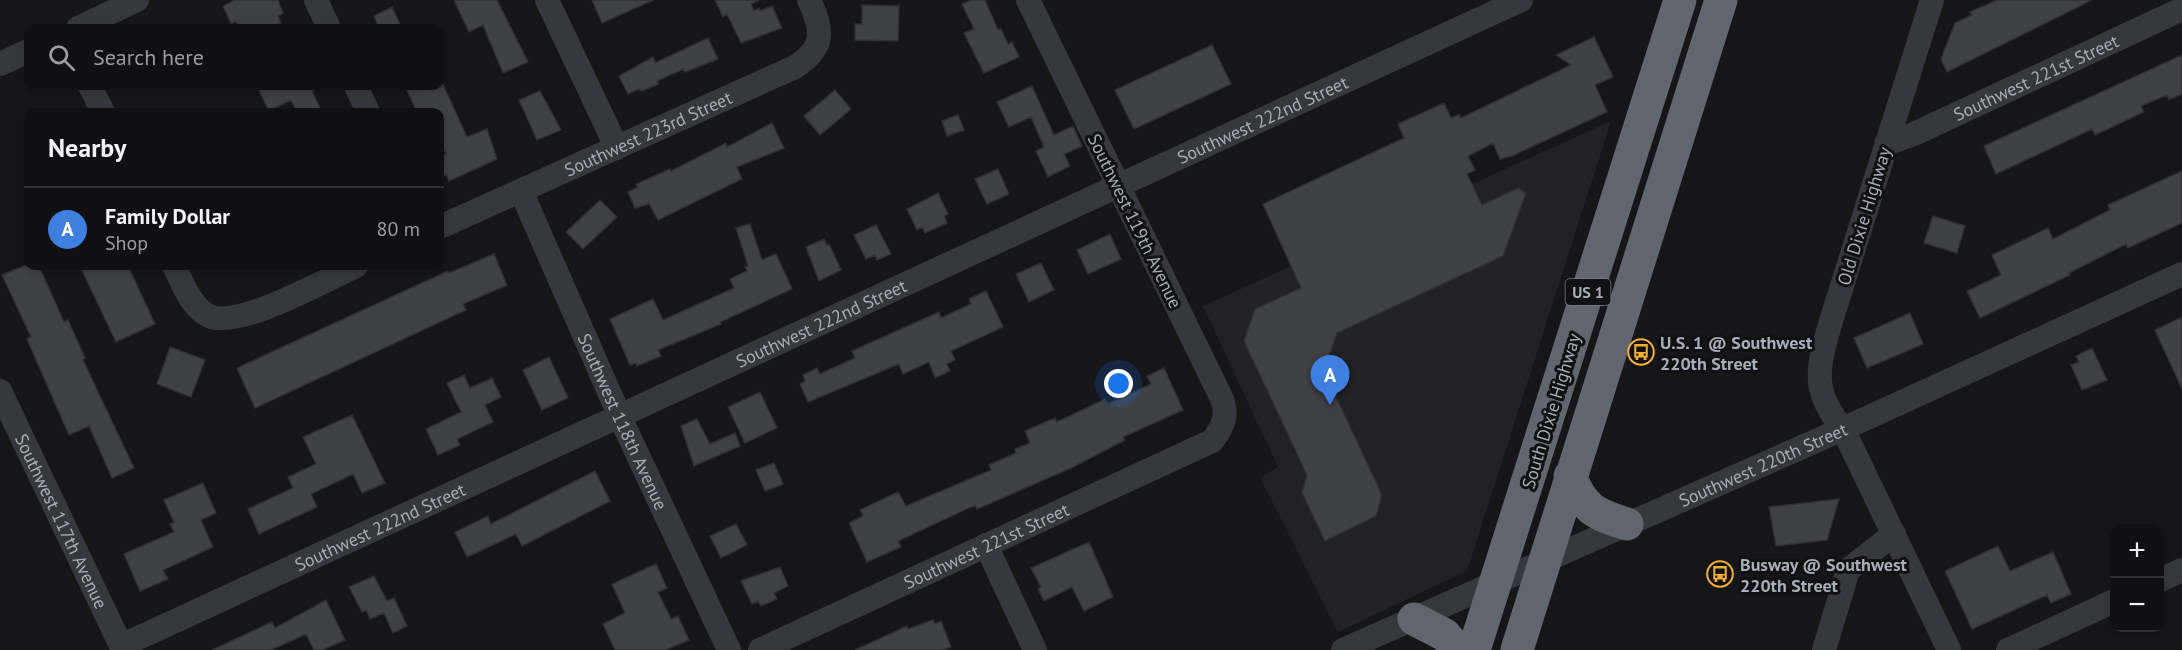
<!DOCTYPE html>
<meta charset="utf-8">
<style>
body{margin:0;font-family:"PT Sans",sans-serif;background:#19191b;color:#f1f3f6}
.controls{position:absolute;right:18px;bottom:18px;display:grid;overflow:hidden;border-radius:12px;box-shadow:0 3px 9px #0003}
.controls button{width:54px;height:54px;display:grid;place-items:center;padding:0;border:0;border-bottom:2px solid #303032;background:#101012;color:#f1f3f6;font:30px sans-serif}
.you{position:absolute;left:1119px;top:384px;width:21px;height:21px;margin:-15px;border:4px solid #fff;border-radius:50%;background:#1a73e8;box-shadow:0 0 0 9px #1a73e833}
.badge{display:grid;place-items:center;width:39px;height:39px;border-radius:50%;background:#f2b134;color:#fff;font-size:20px;font-weight:700}
.pin{position:absolute;translate:-50% -50px;filter:drop-shadow(0 2px 3px #0008)}
.pin::after{content:'';position:absolute;top:32px;width:21px;height:18px;background:inherit;clip-path:polygon(0 0,100% 0,50% 100%)}
.list{margin:0;padding:0;list-style:none}
h2{display:flex;justify-content:space-between;align-items:center;height:78px;margin:0;padding:0 24px;font-size:26px}
h2 small{font-size:20px;font-weight:400;color:#9c9d9f}
.list li{display:grid;grid-template-columns:39px 1fr auto;gap:18px;align-items:center;box-sizing:border-box;height:84px;padding:0 24px;border-top:2px solid #303032}
.list b{display:block;font-size:22px;white-space:nowrap}
.list p{margin:0;font-size:20px;white-space:nowrap;color:#9c9d9f}
.list em{font-size:20px;font-style:normal;color:#9c9d9f}
.icon{flex:none;width:33px;height:33px;fill:none;stroke:currentColor;stroke-width:2;stroke-linecap:round;stroke-linejoin:round}
.map{position:relative;flex:none;width:2182px;height:650px;overflow:hidden}
.search{position:absolute;background:#101012;box-shadow:0 3px 9px #0003;left:24px;top:24px;width:420px;height:66px;display:flex;align-items:center;gap:15px;box-sizing:border-box;padding:0 21px;border-radius:12px;color:#9c9d9f;font-size:22px}
.panel{position:absolute;background:#101012;box-shadow:0 3px 9px #0003;left:24px;top:108px;width:420px;height:162px;border-radius:12px}
.map>svg:first-child{display:block}
.built{fill:#222225}
.building{fill:#404145;stroke:#303034;stroke-width:1.5}
.lines{fill:none;stroke-linecap:round;stroke-linejoin:round}
.minor{stroke:#37383d;stroke-width:24}
.highway{stroke:#63666e;stroke-width:33}
.labels{text-anchor:middle;dominant-baseline:central;stroke-width:6;stroke-linejoin:round;paint-order:stroke}
.shield{fill:#111113;stroke:#7b7e86;stroke-width:1.5}
.shield-label{font-size:16px;font-weight:bold;fill:#a8adb8}
.street-label{font-size:18px;fill:#a8adb8;stroke:#111113}
.poi-label{font-size:18px;font-weight:bold;fill:#a8adb8;stroke:#111113;text-anchor:start}
</style>
<div class="map">
<svg width="2182" height="650" viewBox="0 0 2182 650">
<rect width="100%" height="100%" fill="#161618"/>
<path class="built" d="M1611,121L1467,571L1338,632L1260,478L1278,467L1203,306Z"/>
<path class="building" d="M235,0H278L283,13L278,16L281,23L268,28H239L236,21L231,24L223,6Z
M454,0H497L528,62L503,73L483,25L469,32Z
M592,0H653L602,23Z
M715,0H759L751,4L754,11L759,8L760,11L772,6L782,28L741,43L727,14L723,17Z
M972,0H985L998,30L1001,29L1008,44L1012,42L1019,57L984,73L964,33L974,29L962,4Z
M1997,0H2092L1947,72L1941,59L1955,23L1972,15L1970,12Z
M862,5L899,6L898,41L855,40V24H862Z
M392,7L402,28H379L374,16Z
M1594,37L1613,77L1595,85L1607,112L1512,156L1500,159L1493,143L1468,156L1475,170L1467,174L1482,205L1518,188L1526,193L1503,256L1337,333L1324,371L1382,495L1376,516L1325,541L1302,493L1307,475L1244,341L1255,309L1301,288L1263,204L1404,138L1398,124L1444,103L1451,118L1459,114L1461,118L1571,65L1556,55Z
M708,38L718,59L685,72L683,69L657,81L659,84L642,91L639,89L628,94L619,76L653,57L655,63Z
M1212,45L1231,84L1134,129L1115,90Z
M2182,55V94L2169,100L2167,95L2141,106L2144,112L2095,135L2092,129L1996,174L1984,146Z
M440,78L467,137L487,129L497,159L449,181L446,174L440,177V157L446,154L440,140V112H417L405,86H440Z
M257,86H325L312,91L322,112H297L291,100L269,111Z
M1032,86L1054,135L1073,126L1082,146L1064,154L1070,166L1048,177L1036,151L1044,147L1031,117L1009,127L997,102Z
M835,90L851,109L820,135L804,116Z
M540,91L561,130L537,140L519,100Z
M958,115L964,130L947,136L942,121Z
M772,123L784,148L737,167L742,179L658,220L649,204L635,208L628,192L638,187L636,184L670,169L671,171L726,143L727,147Z
M998,169L1009,194L987,204L975,179Z
M2182,171V223L2128,248L2126,244L2069,273L2070,275L1980,318L1967,291L2001,275L1992,255L2048,228L2053,239L2110,210L2108,205Z
M938,193L948,214L944,216L947,223L925,233L922,227L917,230L907,209Z
M600,200L617,217L583,249L566,232Z
M1933,216L1965,226L1957,253L1924,243Z
M750,224L762,260L776,254L792,289L720,322L721,324L658,350L661,356L637,366L636,363L630,365L610,319L653,299L663,320L734,288L730,279L747,271L745,267L748,266L736,228Z
M876,225L891,254L877,260L875,255L866,259L854,235Z
M1110,234L1121,259L1088,274L1077,250Z
M824,239L827,246L829,244L841,270L819,281L806,247Z
M494,254L507,285L463,304L466,310L255,408L237,368L448,271L449,273Z
M1041,263L1054,290L1029,302L1016,274Z
M24,266H39L64,322L68,320L85,358L83,360L134,468L112,478L89,426L69,435L27,339L31,337L2,275Z
M80,266H128L155,324L116,342Z
M986,291L1003,327L951,351L955,360L947,364L950,371L935,378L929,362L903,374L899,364L808,402L800,384L805,381L803,375L817,368L820,374L846,362L855,358L852,351L939,312L941,318L971,304L969,299Z
M1910,313L1923,344L1867,368L1854,338Z
M2182,317V389L2155,330Z
M170,347L205,360L191,397L157,384Z
M2092,348L2107,380L2082,390L2071,365L2079,362L2076,356Z
M549,357L568,398L542,410L523,370Z
M1164,368L1183,410L1123,437L1125,440L1071,468L977,509L975,505L898,541L901,547L867,562L849,523L863,516L860,510L898,492L906,506L991,470L989,465L1016,453L1015,449L1030,443L1025,431L1055,418L1057,422L1105,399L1108,404L1151,384L1147,376Z
M464,375L470,388L492,378L501,397L485,405L493,422L457,439L460,445L438,455L426,429L461,412L447,383Z
M760,392L777,428L745,443L728,407Z
M352,415L385,483L362,493L353,474L311,494L317,507L259,534L248,509L293,488L288,477L316,464L303,437Z
M697,419L710,444L735,433L740,446L694,466L681,426Z
M774,463L783,484L765,491L756,470Z
M595,471L610,501L522,546L516,534L467,557L455,532L488,516L491,524Z
M203,483L216,513L201,520L213,547L163,570L168,579L140,591L124,554L174,532L170,524L174,522L164,500Z
M1839,499L1827,540L1776,546L1769,507Z
M736,524L747,545L721,558L710,536Z
M1089,542L1113,597L1084,611L1072,587L1044,601L1038,589L1041,587L1031,568Z
M1998,546L2010,571L2053,552L2071,594L2051,603L2047,595L1972,629L1945,571Z
M656,564L667,588L658,592L671,619L678,616L689,640L665,650H615L603,624L625,613L612,584Z
M780,567L788,586L774,593L777,599L761,606L758,601L752,604L741,581Z
M374,576L387,601L394,598L407,626L393,633L384,613L370,619L366,610L362,612L349,587Z
M326,600L345,640L322,650H314L306,634L271,650H212L272,622L275,628Z
M933,620L935,624L941,621L951,647L943,650H855L907,626L908,629Z"/>
<g class="lines">
<g class="minor">
<path d="M316,0L329,28"/>
<path d="M547,0L617,148"/>
<path d="M1932,0L1831,321C1818,367 1810,390 1843,429L1949,650"/>
<path d="M78,28L137,0"/>
<path d="M0,64L28,51"/>
<path d="M90,86L103,112"/>
<path d="M356,86L368,112"/>
<path id="s1" d="M1886,144L1914,134L2182,9"/>
<path id="s2" d="M521,191L620,417L729,650"/>
<path id="s3" d="M440,227L795,67C826,47 823,30 809,0"/>
<path d="M174,266C182,282 190,305 207,315C234,332 327,279 356,266"/>
<path id="s4" d="M0,391L123,650"/>
<path d="M986,545L1035,650"/>
<path d="M2160,580L2182,570"/>
<path id="s5" d="M121,646L1521,0"/>
<path id="s6" d="M760,650L1212,441C1224,426 1229,413 1220,395L1028,0"/>
<path id="s7" d="M1343,650L1843,429L2182,274"/>
<path d="M1824,650L1848,570L1894,534"/>
<path d="M2008,650L2114,601"/>
</g>
<path class="highway" d="M1570,476C1583,508 1594,514 1627,524
M1414,619L1445,635L1458,650
M1474,650L1680,0
M1517,650L1721,0"/>
</g>
<defs>
<g id="bus-ring" transform="scale(1.35)"><circle r="9.5" fill="#111113" stroke="#f2b134" stroke-width="1.5"/><path d="M-5-6H5V4H4V6H2V4H-2V6H-4V4H-5ZM-3.5-4V0h7V-4ZM-3.5 1.2v1.5H-2V1.2ZM2 1.2v1.5H3.5V1.2Z" fill="#f2b134"/></g>
</defs>
<g fill-rule="evenodd">
<use href="#bus-ring" x="1641" y="352"/>
<use href="#bus-ring" x="1720" y="574"/>
</g>
<g class="labels">
<rect class="shield" x="1565.5" y="279" width="45" height="26" rx="4.5"/>
<g class="shield-label">
<text x="1588" y="292">US 1</text>
</g>
<g class="street-label">
<text stroke="none"><textPath href="#s1" startOffset="164">Southwest 221st Street</textPath></text>
<text stroke="none"><textPath href="#s5" startOffset="1257">Southwest 222nd Street</textPath></text>
<text stroke="none"><textPath href="#s3" startOffset="228">Southwest 223rd Street</textPath></text>
<text transform="translate(1864 216) rotate(-73)">Old Dixie Highway</text>
<text transform="translate(1135 221) rotate(64)">Southwest 119th Avenue</text>
<text stroke="none"><textPath href="#s5" startOffset="771">Southwest 222nd Street</textPath></text>
<text transform="translate(1551 411) rotate(-73)">South Dixie Highway</text>
<text stroke="none"><textPath href="#s2" startOffset="252">Southwest 118th Avenue</textPath></text>
<text stroke="none"><textPath href="#s7" startOffset="459">Southwest 220th Street</textPath></text>
<text stroke="none"><textPath href="#s4" startOffset="144">Southwest 117th Avenue</textPath></text>
<text stroke="none"><textPath href="#s5" startOffset="285">Southwest 222nd Street</textPath></text>
<text stroke="none"><textPath href="#s6" startOffset="249">Southwest 221st Street</textPath></text>
</g>
<g class="poi-label">
<text x="1660" y="342">U.S. 1 @ Southwest<tspan x="1660" dy="21">220th Street</tspan></text>
<text x="1740" y="564">Busway @ Southwest<tspan x="1740" dy="21">220th Street</tspan></text>
</g>
</g>
</svg>
<div class="controls">
<button>+</button>
<button>−</button>
</div>
<div class="you"></div>
<div class="pin badge" style="left:1330px;top:405px;background:#3f7fe0">A</div>
<div class="search"><svg class="icon" aria-label="search" viewBox="0 0 24 24"><circle cx="10" cy="10" r="6"/><path d="M15 15l6 6"/></svg>Search here</div>
<section class="panel">
<h2>Nearby<small></small></h2>
<ul class="list">
<li><span class="badge" style="background:#3f7fe0">A</span><div><b>Family Dollar</b><p>Shop</p></div><em>80 m</em></li>
</ul>
</section>
</div>
